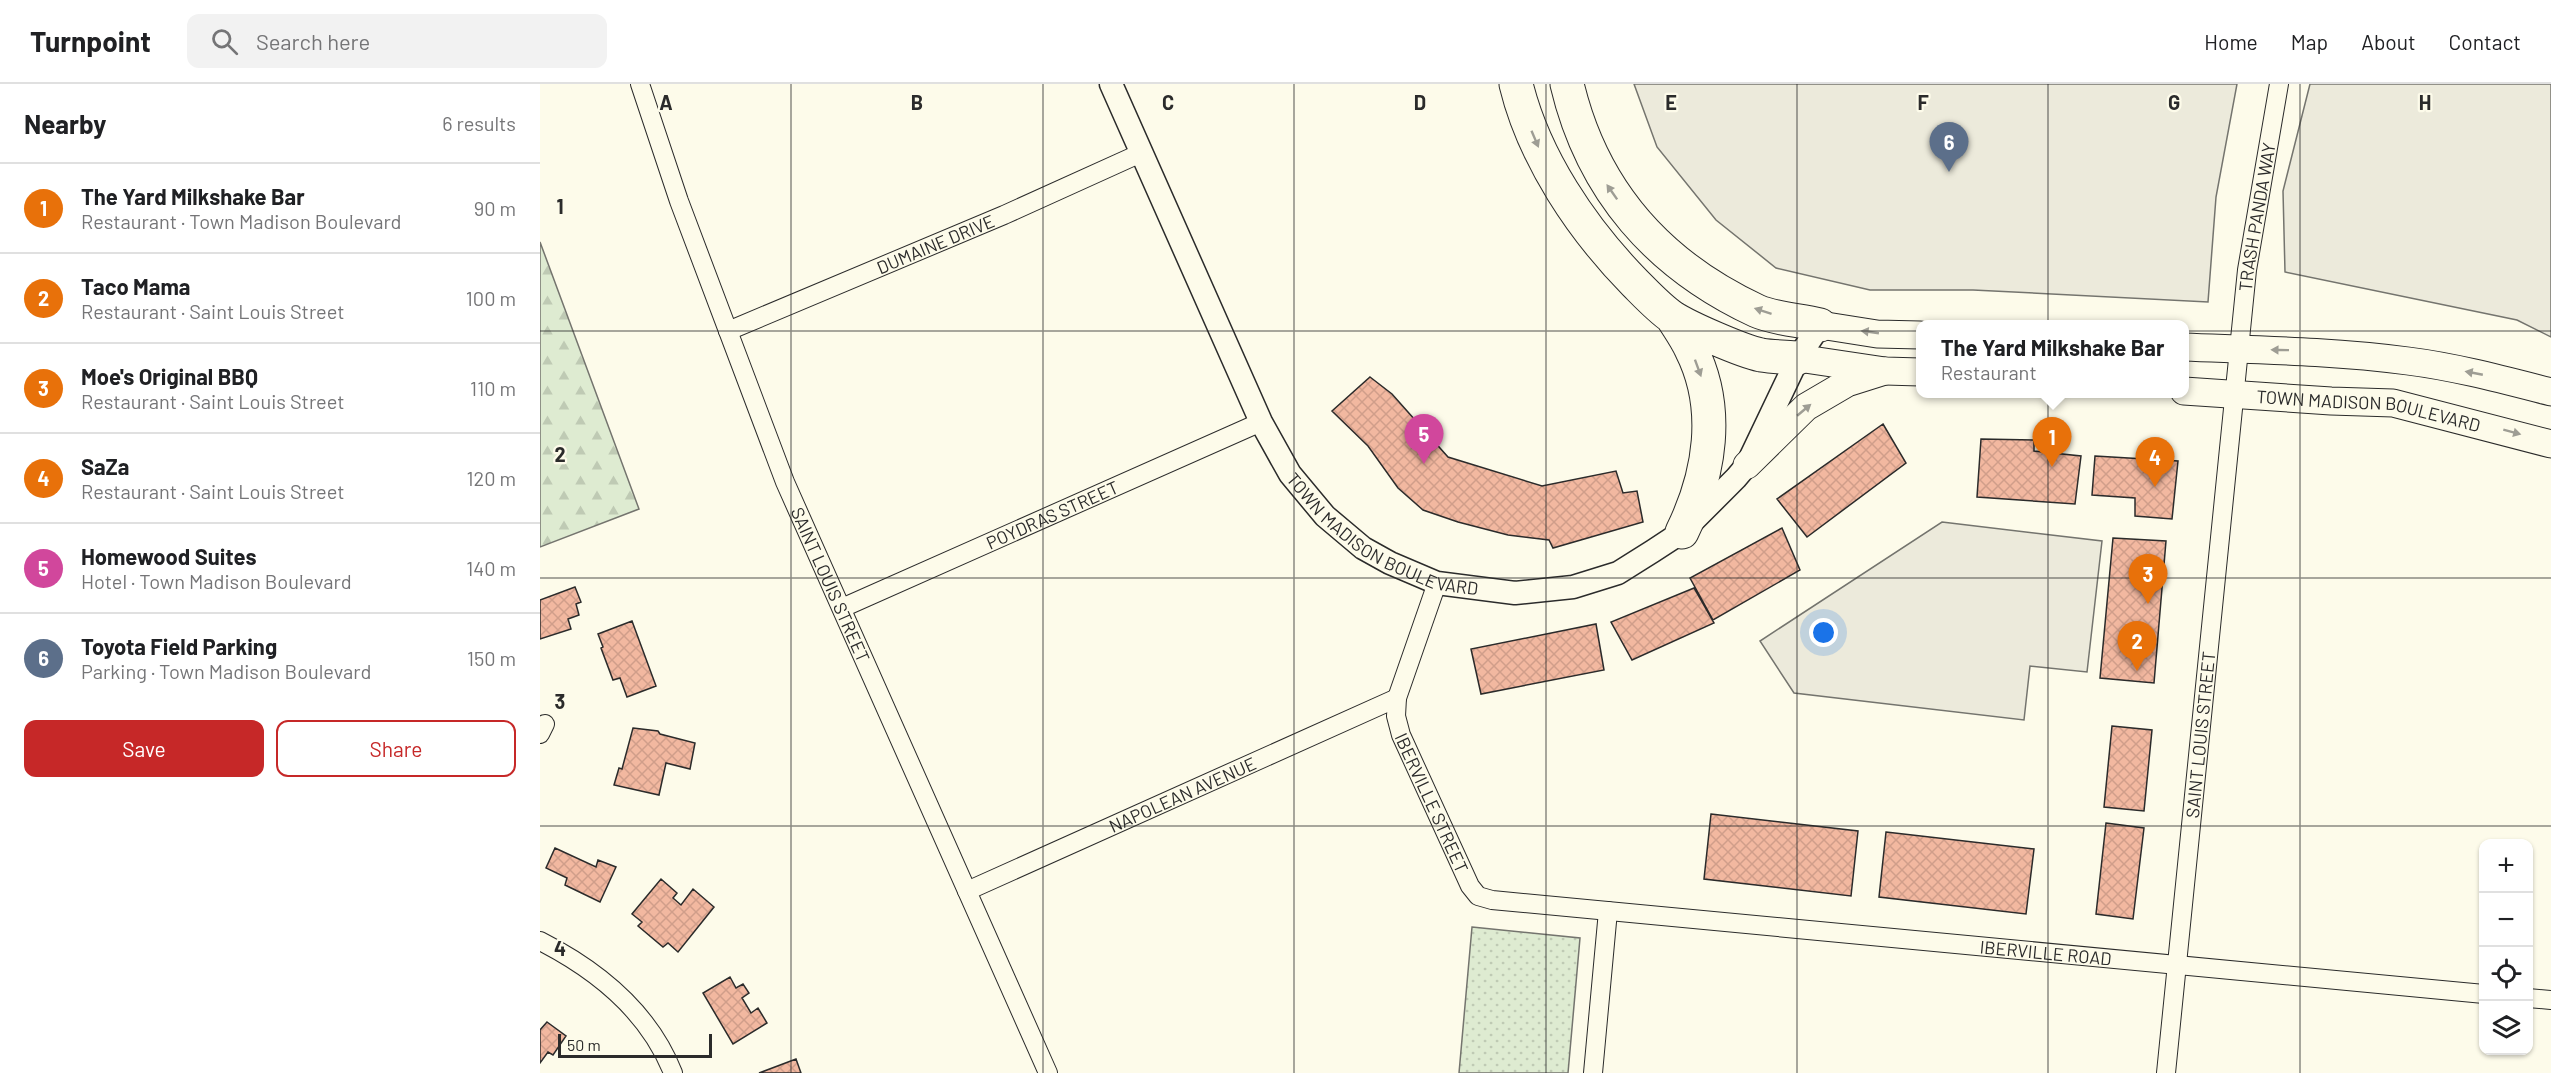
<!DOCTYPE html>
<meta charset="utf-8">
<style>
body{margin:0;font-family:Barlow,sans-serif;background:#f2f2f2;color:#202124}
.controls{position:absolute;right:18px;bottom:18px;display:grid;overflow:hidden;border-radius:12px;box-shadow:0 2px 4px #0004}
.controls button{width:54px;height:54px;display:grid;place-items:center;padding:0;border:0;border-bottom:2px solid #e0e0e0;background:#fff;color:#202124;font:30px sans-serif}
.scale{position:absolute;left:18px;bottom:15px;width:154px;box-sizing:border-box;padding-left:6px;border:3px solid #2b2b2b;border-top:0;font-size:16px;line-height:21px;white-space:nowrap;color:#2b2b2b;-webkit-text-stroke:4px #fdfbea;paint-order:stroke}
.you{position:absolute;left:1284px;top:549px;width:21px;height:21px;margin:-15px;border:4px solid #fff;border-radius:50%;background:#1a73e8;box-shadow:0 0 0 9px #1a73e833}
.badge{display:grid;place-items:center;width:39px;height:39px;border-radius:50%;background:#c62828;color:#fff;font-size:20px;font-weight:700}
.pin{position:absolute;translate:-50% -50px;filter:drop-shadow(0 2px 3px #0008)}
.pin::after{content:'';position:absolute;top:32px;width:21px;height:18px;background:inherit;clip-path:polygon(0 0,100% 0,50% 100%)}
.popup{position:absolute;left:1376px;top:236px;width:273px;height:78px;box-sizing:border-box;display:grid;place-content:center;border-radius:12px;background:#fff;filter:drop-shadow(0 2px 4px #0005);font-size:20px;white-space:nowrap;color:#757577}
.popup b{font-size:22px;color:#202124}
.popup::after{content:'';position:absolute;left:50%;top:100%;margin-left:-12px;border:12px solid transparent;border-top-color:#fff}
.list{margin:0;padding:0;list-style:none}
h2{display:flex;justify-content:space-between;align-items:center;height:78px;margin:0;padding:0 24px;font-size:26px}
h2 small{font-size:20px;font-weight:400;color:#757577}
.list li{display:grid;grid-template-columns:39px 1fr auto;gap:18px;align-items:center;box-sizing:border-box;height:90px;padding:0 24px;border-top:2px solid #e0e0e0}
.list b{display:block;font-size:22px;white-space:nowrap}
.list p{margin:0;font-size:20px;white-space:nowrap;color:#757577}
.list em{font-size:20px;font-style:normal;color:#757577}
.actions{display:flex;gap:12px;padding:18px 24px}
.actions a{flex:1;padding:14px 0;border:2px solid #c62828;border-radius:12px;text-align:center;font-size:21px;color:#c62828}
.actions .main{background:#c62828;color:#fff}
.icon{flex:none;width:33px;height:33px;fill:none;stroke:currentColor;stroke-width:2;stroke-linecap:round;stroke-linejoin:round}
.map{position:relative;flex:none;width:2011px;height:989px;overflow:hidden}
header{display:flex;align-items:center;gap:36px;box-sizing:border-box;height:84px;padding:0 30px;background:#fff;border-bottom:2px solid #e0e0e0}
header strong{font-size:28px}
nav{display:flex;gap:33px;margin-inline-start:auto;font-size:21px}
.search{width:420px;height:54px;background:#f2f2f2;display:flex;align-items:center;gap:15px;box-sizing:border-box;padding:0 21px;border-radius:12px;color:#757577;font-size:22px}
main{display:flex}
aside{flex:1;background:#fff}
.map>svg:first-child{display:block}
.grass{fill:url(#grass-dots);stroke:#74746e;stroke-width:1.5}
.forest{fill:url(#forest-firs);stroke:#74746e;stroke-width:1.5}
.parking{fill:#eceadb;stroke:#74746e;stroke-width:1.5}
.building{fill:url(#building-cross-hatch);stroke:#2b2b2b;stroke-width:1.5}
.lines{fill:none;stroke-linecap:round;stroke-linejoin:round}
.minor-casing{stroke:#2b2b2b;stroke-width:20}
.tertiary-casing{stroke:#2b2b2b;stroke-width:25}
.secondary-casing{stroke:#2b2b2b;stroke-width:29}
.motorway-casing{stroke:#2b2b2b;stroke-width:35}
.minor{stroke:#fdfbea;stroke-width:18}
.tertiary{stroke:#fdfbea;stroke-width:22}
.secondary{stroke:#fdfbea;stroke-width:27}
.motorway{stroke:#fdfbea;stroke-width:33}
.oneway{fill:#9e9d94}
.grid{fill:none;stroke:#2b2b2b;stroke-width:1.5;stroke-opacity:0.55}
.labels{text-anchor:middle;dominant-baseline:central;stroke-width:4.5;stroke-linejoin:round;paint-order:stroke}
.street-label{font-size:18px;fill:#2b2b2b;stroke:#fdfbea}
.grid-label{font-size:20px;text-anchor:middle;font-weight:bold;fill:#2b2b2b;stroke:#fdfbea;stroke-width:4.5;stroke-linejoin:round;paint-order:stroke}
</style>
<header>
<strong>Turnpoint</strong>
<div class="search"><svg class="icon" aria-label="search" viewBox="0 0 24 24"><circle cx="10" cy="10" r="6"/><path d="M15 15l6 6"/></svg>Search here</div>
<nav><a>Home</a><a>Map</a><a>About</a><a>Contact</a></nav>
</header>
<main>
<aside>
<h2>Nearby<small>6 results</small></h2>
<ul class="list">
<li><span class="badge" style="background:#e8710a">1</span><div><b>The Yard Milkshake Bar</b><p>Restaurant · Town Madison Boulevard</p></div><em>90 m</em></li>
<li><span class="badge" style="background:#e8710a">2</span><div><b>Taco Mama</b><p>Restaurant · Saint Louis Street</p></div><em>100 m</em></li>
<li><span class="badge" style="background:#e8710a">3</span><div><b>Moe's Original BBQ</b><p>Restaurant · Saint Louis Street</p></div><em>110 m</em></li>
<li><span class="badge" style="background:#e8710a">4</span><div><b>SaZa</b><p>Restaurant · Saint Louis Street</p></div><em>120 m</em></li>
<li><span class="badge" style="background:#d1479c">5</span><div><b>Homewood Suites</b><p>Hotel · Town Madison Boulevard</p></div><em>140 m</em></li>
<li><span class="badge" style="background:#5c6f8a">6</span><div><b>Toyota Field Parking</b><p>Parking · Town Madison Boulevard</p></div><em>150 m</em></li>
</ul>
<div class="actions"><a class="main">Save</a><a>Share</a></div>
</aside>
<div class="map">
<svg width="2011" height="989" viewBox="0 0 2011 989">
<defs>
<pattern id="grass-dots" width="8" height="8" patternUnits="userSpaceOnUse" patternTransform="scale(1.5)"><rect width="8" height="8" fill="#deebd1"/><path d="M2 2h.1M6 6h.1" fill="none" stroke="#bfcab4" stroke-width="1.8" stroke-linecap="round"/></pattern>
<pattern id="forest-firs" width="22" height="20" patternUnits="userSpaceOnUse" patternTransform="scale(1.5)"><rect width="22" height="20" fill="#deebd1"/><path d="M5 1l3.5 6h-7zM16 11l3.5 6h-7z" fill="#bfcab4"/></pattern>
<pattern id="building-cross-hatch" width="8" height="8" patternUnits="userSpaceOnUse" patternTransform="scale(1.5)"><rect width="8" height="8" fill="#f2b8a0"/><path d="M0 0l8 8M0 8l8-8" fill="none" stroke="#d09e8a"/></pattern>
</defs>
<rect width="100%" height="100%" fill="#fdfbea"/>
<path class="grass" d="M932,843L1040,854L1028,989H919Z"/>
<path class="forest" d="M0,158L99,425L0,463Z"/>
<path class="parking" d="M1094,0H1697L1676,113L1668,218L1433,206H1330L1236,184L1176,136L1117,63Z
M1770,0H2011V253L1977,236L1745,188L1743,107Z
M1402,438L1562,457L1547,588L1490,582L1484,636L1254,609L1220,557Z"/>
<path class="building" d="M830,293L852,310L908,373L1002,402L1076,387L1083,409L1097,407L1103,438L1013,464L1009,456L968,451L918,438L883,426L858,404L828,362L792,327Z
M1343,340L1366,379L1267,453L1237,415Z
M1441,355L1494,356V367L1541,372L1535,420L1437,413Z
M1555,372L1638,377L1632,435L1595,432V414L1552,411Z
M1242,444L1260,486L1173,536L1150,494Z
M1573,454L1626,457L1614,599L1560,594Z
M35,503L41,518L36,520L39,531L28,535L31,545L0,555V516Z
M1154,504L1174,539L1092,576L1071,538Z
M92,537L116,602L87,613L80,594L73,596L61,564L63,563L58,550Z
M1056,540L1064,586L941,610L931,565Z
M1572,642L1612,646L1604,727L1564,723Z
M93,644L118,647L120,650L155,659L150,685L126,679L119,711L74,701L79,684L82,685Z
M1171,730L1318,747L1311,812L1164,795Z
M1566,739L1604,744L1593,835L1556,830Z
M1346,748L1494,765L1486,830L1339,813Z
M15,764L56,783L58,776L76,783L60,818L25,801L27,794L6,784Z
M121,795L137,809L133,814L141,821L153,805L174,823L138,868L128,859L123,863L98,842L102,838L92,830Z
M190,893L196,904L203,900L209,909L202,914L211,929L218,924L227,939L193,960L163,909Z
M7,938L26,952L13,971L8,968L0,979V946Z
M256,975L261,989H219Z"/>
<g class="lines">
<g class="minor-casing">
<g id="minor">
<path id="s1" d="M100,0L139,117L245,398L508,989"/>
<path id="s2" d="M188,247L464,131L601,69"/>
<path id="s3" d="M897,499L857,614L856,632L861,651L930,802L938,812L952,816L1944,910"/>
<path id="s4" d="M302,524L721,338"/>
<path d="M0,650L5,640"/>
<path id="s5" d="M427,807L857,614"/>
<path d="M0,857C57,886 109,928 133,989"/>
<path d="M1988,914L2011,916"/>
<path d="M1053,989L1068,827"/>
<path id="s6" d="M1626,989L1707,186L1739,0"/>
</g>
</g>
<g class="tertiary-casing">
<g id="tertiary">
<path id="s7" d="M571,0L721,338L750,390L785,432L823,464L850,479L897,499L975,509L1033,503L1078,489L1113,467L1142,448L1196,394L1207,381L1258,274L1280,241"/>
</g>
</g>
<g class="secondary-casing">
<g id="secondary">
<path d="M1280,241L1337,250L1380,251"/>
<path d="M1644,263C1719,266 1793,267 1868,277C1916,283 1964,296 2011,308"/>
<path d="M1258,274L1345,287L1380,288"/>
<path id="s8" d="M1644,307L1791,317L1853,319L2011,360"/>
<path d="M1207,381L1266,323L1307,299L1345,287"/>
</g>
</g>
<g class="motorway-casing">
<path id="motorway" d="M976,0C994,74 1042,145 1095,199C1106,210 1119,224 1132,233C1149,244 1202,267 1221,271C1233,273 1245,273 1258,274
M1027,0C1052,106 1118,181 1217,227C1235,235 1260,236 1280,241
M1132,233C1138,243 1146,254 1151,265C1181,324 1170,391 1142,448"/>
</g>
<use href="#minor" class="minor"/>
<use href="#tertiary" class="tertiary"/>
<use href="#secondary" class="secondary"/>
<use href="#motorway" class="motorway"/>
</g>
<defs><path id="oneway-solid" d="M-6-.8H1V-3.2L6.5 0L1 3.2V.8H-6Z" transform="scale(1.5)"/></defs>
<g class="oneway">
<use href="#oneway-solid" transform="translate(995 55) rotate(67)"/>
<use href="#oneway-solid" transform="translate(1072 108) rotate(-125)"/>
<use href="#oneway-solid" transform="translate(1223 227) rotate(-162)"/>
<use href="#oneway-solid" transform="translate(1330 248) rotate(-172)"/>
<use href="#oneway-solid" transform="translate(1740 266) rotate(-179)"/>
<use href="#oneway-solid" transform="translate(1158 284) rotate(70)"/>
<use href="#oneway-solid" transform="translate(1934 289) rotate(-169)"/>
<use href="#oneway-solid" transform="translate(1264 326) rotate(-40)"/>
<use href="#oneway-solid" transform="translate(1972 348) rotate(15)"/>
</g>
<path class="grid" d="M251,0V989M503,0V989M754,0V989M1006,0V989M1257,0V989M1508,0V989M1760,0V989M0,247H2011M0,494H2011M0,742H2011"/>
<g class="labels">
<g class="street-label">
<text stroke="none"><textPath href="#s6" startOffset="861">TRASH PANDA WAY</textPath></text>
<text stroke="none"><textPath href="#s2" startOffset="225">DUMAINE DRIVE</textPath></text>
<text stroke="none"><textPath href="#s8" startOffset="186">TOWN MADISON BOULEVARD</textPath></text>
<text stroke="none"><textPath href="#s4" startOffset="230">POYDRAS STREET</textPath></text>
<text stroke="none"><textPath href="#s7" startOffset="544">TOWN MADISON BOULEVARD</textPath></text>
<text stroke="none"><textPath href="#s1" startOffset="536">SAINT LOUIS STREET</textPath></text>
<text stroke="none"><textPath href="#s6" startOffset="340">SAINT LOUIS STREET</textPath></text>
<text stroke="none"><textPath href="#s5" startOffset="236">NAPOLEAN AVENUE</textPath></text>
<text stroke="none"><textPath href="#s3" startOffset="234">IBERVILLE STREET</textPath></text>
<text stroke="none"><textPath href="#s3" startOffset="909">IBERVILLE ROAD</textPath></text>
</g>
</g>
<g class="grid-label">
<text x="126" y="26">A</text>
<text x="377" y="26">B</text>
<text x="628" y="26">C</text>
<text x="880" y="26">D</text>
<text x="1131" y="26">E</text>
<text x="1383" y="26">F</text>
<text x="1634" y="26">G</text>
<text x="1885" y="26">H</text>
<text x="20" y="130">1</text>
<text x="20" y="378">2</text>
<text x="20" y="625">3</text>
<text x="20" y="872">4</text>
</g>
</svg>
<div class="controls">
<button>+</button>
<button>−</button>
<button><svg class="icon" aria-label="locate" viewBox="0 0 24 24"><circle cx="12" cy="12" r="6"/><path d="M12 2v4M12 18v4M2 12h4M18 12h4"/></svg></button>
<button><svg class="icon" aria-label="layers" viewBox="0 0 24 24"><path d="M12 4l9 5-9 5-9-5zM3 14l9 5 9-5"/></svg></button>
</div>
<div class="scale">50 m</div>
<div class="you"></div>
<div class="pin badge" style="left:1512px;top:383px;background:#e8710a">1</div>
<div class="popup"><b>The Yard Milkshake Bar</b>Restaurant</div>
<div class="pin badge" style="left:1597px;top:587px;background:#e8710a">2</div>
<div class="pin badge" style="left:1608px;top:520px;background:#e8710a">3</div>
<div class="pin badge" style="left:1615px;top:403px;background:#e8710a">4</div>
<div class="pin badge" style="left:884px;top:380px;background:#d1479c">5</div>
<div class="pin badge" style="left:1409px;top:88px;background:#5c6f8a">6</div>
</div>
</main>
